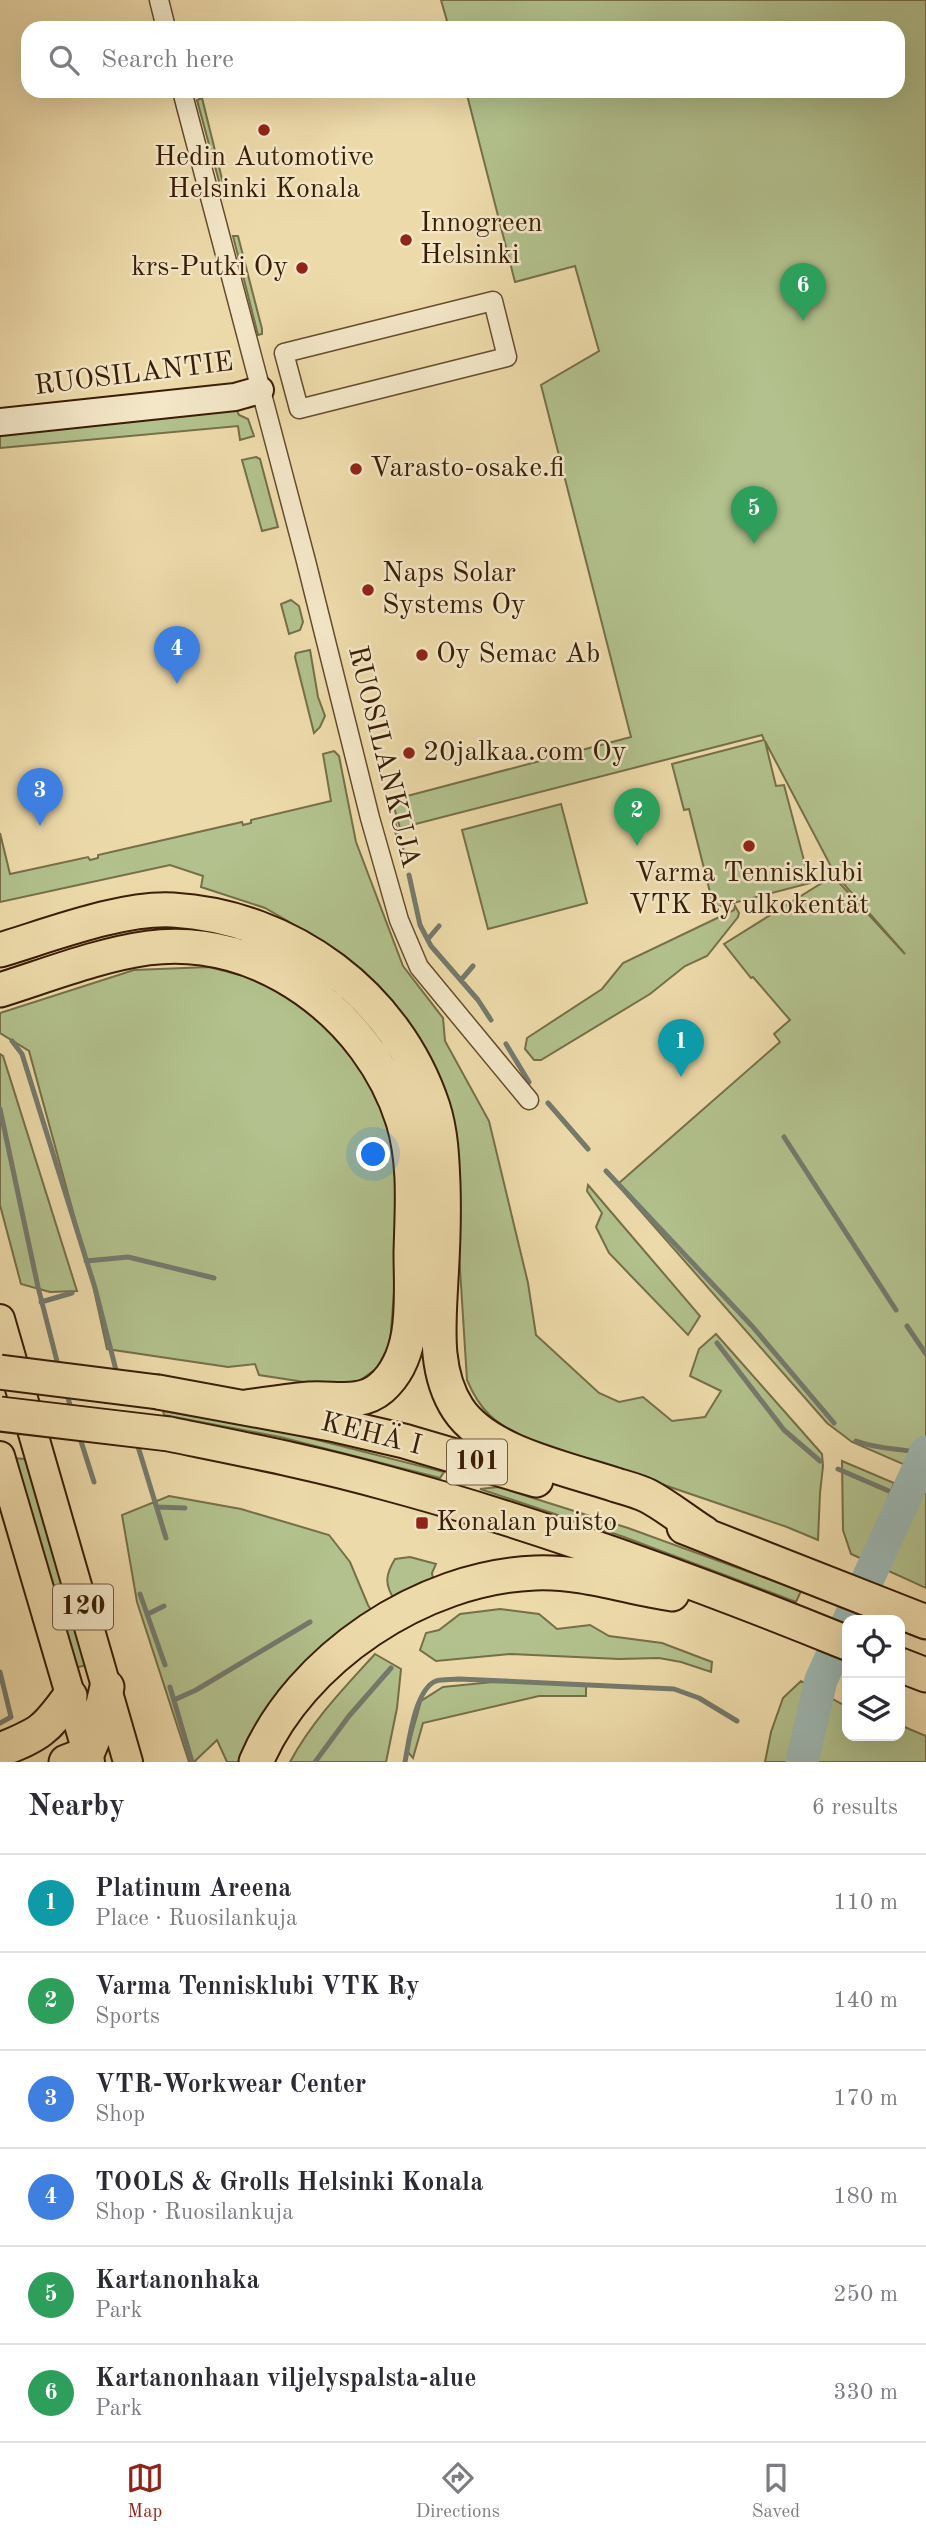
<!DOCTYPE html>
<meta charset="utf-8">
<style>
body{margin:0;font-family:"Old Standard TT",serif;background:#f2f2f3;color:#2b2b33}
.controls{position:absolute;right:21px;bottom:21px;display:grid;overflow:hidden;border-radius:14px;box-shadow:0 7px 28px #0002}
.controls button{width:63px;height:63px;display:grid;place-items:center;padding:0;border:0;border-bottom:2px solid #e1e1e2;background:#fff;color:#2b2b33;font:35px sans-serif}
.you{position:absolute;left:374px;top:1155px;width:24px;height:24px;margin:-18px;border:5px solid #fff;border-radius:50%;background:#1a73e8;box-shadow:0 0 0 10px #1a73e833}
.badge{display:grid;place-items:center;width:46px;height:46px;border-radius:50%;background:#8f2418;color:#fff;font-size:23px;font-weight:700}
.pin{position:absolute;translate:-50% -58px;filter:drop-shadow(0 2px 4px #0008)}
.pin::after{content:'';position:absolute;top:37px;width:24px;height:21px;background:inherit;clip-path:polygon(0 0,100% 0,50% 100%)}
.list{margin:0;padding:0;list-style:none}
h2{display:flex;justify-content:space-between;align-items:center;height:91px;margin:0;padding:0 28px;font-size:30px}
h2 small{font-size:23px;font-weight:400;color:#7c7c81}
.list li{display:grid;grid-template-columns:46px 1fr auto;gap:21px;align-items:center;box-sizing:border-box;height:98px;padding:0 28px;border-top:2px solid #e1e1e2}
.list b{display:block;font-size:26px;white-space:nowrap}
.list p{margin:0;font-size:23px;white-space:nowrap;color:#7c7c81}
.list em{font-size:23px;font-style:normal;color:#7c7c81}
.icon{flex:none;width:38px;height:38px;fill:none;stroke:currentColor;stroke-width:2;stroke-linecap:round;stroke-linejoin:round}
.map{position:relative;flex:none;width:926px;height:1762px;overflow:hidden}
.search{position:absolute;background:#fff;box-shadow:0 7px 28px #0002;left:21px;right:21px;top:21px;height:77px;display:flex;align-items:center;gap:18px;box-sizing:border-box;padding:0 24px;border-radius:21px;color:#7c7c81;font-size:26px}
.sheet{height:679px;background:#fff}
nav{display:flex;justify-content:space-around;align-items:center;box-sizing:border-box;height:98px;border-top:2px solid #e1e1e2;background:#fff;font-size:19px;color:#7c7c81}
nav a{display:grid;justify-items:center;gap:4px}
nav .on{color:#8f2418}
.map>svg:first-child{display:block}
.green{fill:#b2c18d;stroke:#766f48;stroke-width:2}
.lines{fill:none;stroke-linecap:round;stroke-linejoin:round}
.stream{stroke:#757a6d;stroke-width:5}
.river{stroke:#9db8b3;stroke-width:33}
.street-casing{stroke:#664c2e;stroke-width:21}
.secondary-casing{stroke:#391d04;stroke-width:30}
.primary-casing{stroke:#391d04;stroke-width:32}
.highway-casing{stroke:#391d04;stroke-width:37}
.street{stroke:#f3e7c8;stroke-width:18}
.secondary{stroke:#f3e7c8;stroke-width:26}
.primary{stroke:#eddaaa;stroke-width:28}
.highway{stroke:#eddaaa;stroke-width:33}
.highway-bridge-casing{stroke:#391d04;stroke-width:37;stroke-linecap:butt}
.highway-bridge{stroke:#eddaaa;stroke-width:33}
.poi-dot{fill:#8f2418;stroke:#f3e7c8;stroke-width:2.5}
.labels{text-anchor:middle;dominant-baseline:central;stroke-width:5;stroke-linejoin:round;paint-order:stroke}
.shield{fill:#f3e7c8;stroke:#715a3f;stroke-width:2}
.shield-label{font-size:26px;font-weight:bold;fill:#391d04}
.poi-label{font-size:28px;fill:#391d04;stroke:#f3e7c8;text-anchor:start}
.street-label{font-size:28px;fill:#391d04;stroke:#f3e7c8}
</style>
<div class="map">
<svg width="926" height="1762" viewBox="0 0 926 1762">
<rect width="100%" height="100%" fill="#eddaaa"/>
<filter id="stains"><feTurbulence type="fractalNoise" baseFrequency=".00286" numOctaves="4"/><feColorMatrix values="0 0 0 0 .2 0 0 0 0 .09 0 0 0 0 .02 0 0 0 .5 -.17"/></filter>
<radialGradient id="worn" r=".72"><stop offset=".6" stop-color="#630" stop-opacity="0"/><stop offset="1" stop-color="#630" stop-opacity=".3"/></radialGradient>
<path class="green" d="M441,0H926V1474L852,1442L827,1423L623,1191L619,1183L780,1042L774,1034L790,1020L753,977L751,978L724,944L833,876L905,954L835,874L765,741L776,786L784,785L810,883L714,908L689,809L684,810L672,764L764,740L762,735L400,828L392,800L631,737L541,385L599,351L575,266L515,282L466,91H898V28H449Z
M202,98L226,195L223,196L197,100Z
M233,236H238L262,329V334L258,335Z
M236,409L239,415L248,419L254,436L240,440L238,426L0,448V436L48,428Z
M256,457L260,459L278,527L262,531L242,460Z
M291,600L299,606L303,622L300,630L289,634L281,604Z
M310,650L318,697L325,716L320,727L314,733L295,657L296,653Z
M334,751L339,756L356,842L403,966L443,1018L445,1041L489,1121L528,1283L536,1335L599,1393L619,1402L643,1397L672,1421L705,1417L721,1391L690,1376L699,1349L716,1334L822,1454L823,1466L820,1493L818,1540L787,1527L524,1437C495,1423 480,1411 467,1380L456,1206L457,1137L450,1109L415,1036L373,981L317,938L265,908L201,887L203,876L170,865L0,902V833L10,874L88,857L90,860L98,858V855L242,822L243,825L251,823V820L331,801L323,754Z
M561,804L587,903L488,929L462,830Z
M735,906L739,913L738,917L707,956L685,966L650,994L541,1060H534L525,1049L527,1038L602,989L623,963L734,910Z
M209,967L248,977L292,996L346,1037L380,1092L396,1152L397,1227L394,1292L390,1344L377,1368L358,1382L324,1385L259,1375L255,1364L228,1367L107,1349L93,1285L29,1051L0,1033V1013L134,970Z
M0,1054L3,1056L77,1291L50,1292L21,1284L0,1205Z
M588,1185L700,1316L688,1335L609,1253L596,1227L602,1213L587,1191Z
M163,1411L278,1430L444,1472L440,1478L280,1437L164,1415Z
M12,1458L25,1459L87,1665L74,1668Z
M842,1461L894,1483L864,1560L851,1554L843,1530Z
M498,1487L628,1528L801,1591L796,1602L624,1537L480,1489Z
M915,1489L926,1494V1588L882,1568Z
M169,1496L241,1509L329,1535L350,1562L368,1605L373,1613L246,1762H227L217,1740L194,1762H189L137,1602L122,1515Z
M410,1557L436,1564L432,1573L433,1579L394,1599C384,1583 386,1574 395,1559Z
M500,1609L539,1614L557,1629L590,1625L609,1636L662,1643L712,1662L711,1672L681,1662L659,1658L619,1659L511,1654L436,1661L420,1650L426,1633L439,1630L460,1614Z
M375,1654L401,1669L397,1708L386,1762H290C312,1721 344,1688 375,1654Z
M801,1681L847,1707V1736H900V1725L926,1736V1762H765L771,1732L783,1698Z
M493,1682L586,1684V1696H539L423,1723L413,1758L407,1751L421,1701L443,1687Z"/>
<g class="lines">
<path class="stream" d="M393,820L402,849
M409,875L420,925L431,946L478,1000L491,1020
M428,939L439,926
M461,980L473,966
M12,1041L22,1054L95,1288L117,1374
M506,1044L529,1082
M548,1103L588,1149
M0,1109L38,1287L59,1369
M784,1137L896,1310
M606,1171L752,1326L834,1423
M86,1261L128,1257L214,1278
M41,1302L72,1293
M907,1326L926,1354
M717,1343L784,1430L820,1461
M66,1391L72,1412
M79,1435L94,1482
M136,1440L166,1538
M856,1441C879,1450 902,1448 925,1454
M838,1469L905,1498
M157,1507L185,1508
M140,1594L165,1665
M148,1614L164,1606
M0,1672L11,1717L0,1723
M170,1687L192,1762
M174,1700L196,1690L310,1622
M315,1762L349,1716L391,1668
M405,1762C409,1741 415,1689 436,1681C443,1679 452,1680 459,1679L674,1689L699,1698L737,1721"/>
<path class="river" d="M849,1620L926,1452
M802,1762L821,1680L847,1624"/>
<g class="street-casing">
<path id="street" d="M159,0L166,28
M182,91L306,561L370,818L399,920L419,967L529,1100
M493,301L507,357L299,409L284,353Z"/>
</g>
<g class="secondary-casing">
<path id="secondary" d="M0,422L235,397L260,390"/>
</g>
<g class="primary-casing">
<path id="primary" d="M0,1319L128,1762
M0,1456L90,1762"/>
</g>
<g class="highway-casing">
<path id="highway" d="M0,950C50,935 122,907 173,910C291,917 396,995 433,1107C441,1132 442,1158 443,1184C444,1216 443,1247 441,1279C439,1323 433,1371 458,1409C487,1453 568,1469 616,1485C626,1488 638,1491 648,1496C667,1506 685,1521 704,1533
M0,990C48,975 98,955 148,948C261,933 370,1016 403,1121C416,1163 412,1210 411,1253C411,1297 418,1356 381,1388C360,1406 334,1397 309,1399C288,1401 267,1404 246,1407
M158,1392L331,1424L404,1441L536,1480
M169,1434C242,1449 315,1463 386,1483C543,1525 697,1582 847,1643
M684,1527L926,1622
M900,1665L926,1675
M0,1750C40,1734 45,1731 70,1696
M66,1762L87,1754L97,1730L107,1687
M256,1762C300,1658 423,1577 535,1573C582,1571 626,1587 672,1594"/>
</g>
<use href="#street" class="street"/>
<use href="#secondary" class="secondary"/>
<use href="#primary" class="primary"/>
<use href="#highway" class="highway"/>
<g class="highway-bridge-casing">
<path id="highway-bridge" d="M0,1372L158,1392
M0,1414L169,1434"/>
</g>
<use href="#highway-bridge" class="highway-bridge"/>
</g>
<g class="poi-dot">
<circle cx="264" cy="130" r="7"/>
<circle cx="406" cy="240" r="7"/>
<circle cx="302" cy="268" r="7"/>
<circle cx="356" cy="469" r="7"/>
<circle cx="368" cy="590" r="7"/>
<circle cx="422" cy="655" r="7"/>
<circle cx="409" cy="753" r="7"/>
<circle cx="749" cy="846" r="7"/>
<rect x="415" y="1516" width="14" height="14" rx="3.5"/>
</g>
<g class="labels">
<g class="shield">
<rect x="447" y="1439.5" width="60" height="45" rx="5"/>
<rect x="53" y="1584.5" width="60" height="45" rx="5"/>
</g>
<g class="shield-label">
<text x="477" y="1462">101</text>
<text x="83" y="1607">120</text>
</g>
<g class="poi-label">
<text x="264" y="158" text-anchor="middle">Hedin Automotive<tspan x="264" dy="32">Helsinki Konala</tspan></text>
<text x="420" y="224">Innogreen<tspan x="420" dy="32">Helsinki</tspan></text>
<text x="288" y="268" text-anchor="end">krs-Putki Oy</text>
<text x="370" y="469">Varasto-osake.fi</text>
<text x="382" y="574">Naps Solar<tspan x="382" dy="32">Systems Oy</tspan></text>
<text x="436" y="655">Oy Semac Ab</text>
<text x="423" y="753">20jalkaa.com Oy</text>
<text x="749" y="874" text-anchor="middle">Varma Tennisklubi<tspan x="749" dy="32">VTK Ry ulkokentät</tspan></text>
<text x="436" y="1523">Konalan puisto</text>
</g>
<g class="street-label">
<text transform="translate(134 375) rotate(-7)">RUOSILANTIE</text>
<text transform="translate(383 757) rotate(76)">RUOSILANKUJA</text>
<text transform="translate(371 1435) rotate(14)">KEHÄ I</text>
</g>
</g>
<rect width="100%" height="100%" filter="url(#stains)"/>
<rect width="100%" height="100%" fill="url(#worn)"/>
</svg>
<div class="controls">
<button><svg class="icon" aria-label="locate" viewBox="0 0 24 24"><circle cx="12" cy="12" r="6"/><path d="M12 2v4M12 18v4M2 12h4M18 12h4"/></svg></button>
<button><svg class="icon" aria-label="layers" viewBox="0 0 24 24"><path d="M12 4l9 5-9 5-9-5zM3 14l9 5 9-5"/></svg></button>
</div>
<div class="you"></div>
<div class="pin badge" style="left:681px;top:1077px;background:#0f9aa8">1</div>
<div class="pin badge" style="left:637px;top:846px;background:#2e9e5b">2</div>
<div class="pin badge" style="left:40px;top:826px;background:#3f7fe0">3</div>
<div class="pin badge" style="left:177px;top:684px;background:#3f7fe0">4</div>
<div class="pin badge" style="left:754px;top:544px;background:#2e9e5b">5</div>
<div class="pin badge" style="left:803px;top:321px;background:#2e9e5b">6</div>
<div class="search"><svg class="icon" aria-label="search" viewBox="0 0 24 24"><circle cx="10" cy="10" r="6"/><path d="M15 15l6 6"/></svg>Search here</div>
</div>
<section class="sheet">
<h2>Nearby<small>6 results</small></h2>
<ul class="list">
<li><span class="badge" style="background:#0f9aa8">1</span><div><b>Platinum Areena</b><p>Place · Ruosilankuja</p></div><em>110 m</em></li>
<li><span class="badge" style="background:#2e9e5b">2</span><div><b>Varma Tennisklubi VTK Ry</b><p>Sports</p></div><em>140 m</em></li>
<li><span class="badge" style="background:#3f7fe0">3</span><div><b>VTR-Workwear Center</b><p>Shop</p></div><em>170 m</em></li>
<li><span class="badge" style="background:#3f7fe0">4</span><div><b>TOOLS &amp; Grolls Helsinki Konala</b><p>Shop · Ruosilankuja</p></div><em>180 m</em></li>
<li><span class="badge" style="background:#2e9e5b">5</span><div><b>Kartanonhaka</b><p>Park</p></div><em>250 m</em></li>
<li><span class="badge" style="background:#2e9e5b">6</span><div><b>Kartanonhaan viljelyspalsta-alue</b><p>Park</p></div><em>330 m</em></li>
</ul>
</section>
<nav>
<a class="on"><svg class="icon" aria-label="map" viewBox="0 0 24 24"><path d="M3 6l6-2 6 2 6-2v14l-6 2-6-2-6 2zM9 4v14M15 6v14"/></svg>Map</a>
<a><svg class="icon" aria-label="directions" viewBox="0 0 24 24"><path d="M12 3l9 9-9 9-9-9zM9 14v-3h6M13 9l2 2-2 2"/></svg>Directions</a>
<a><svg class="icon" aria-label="saved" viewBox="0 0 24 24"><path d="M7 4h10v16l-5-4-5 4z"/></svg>Saved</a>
</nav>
